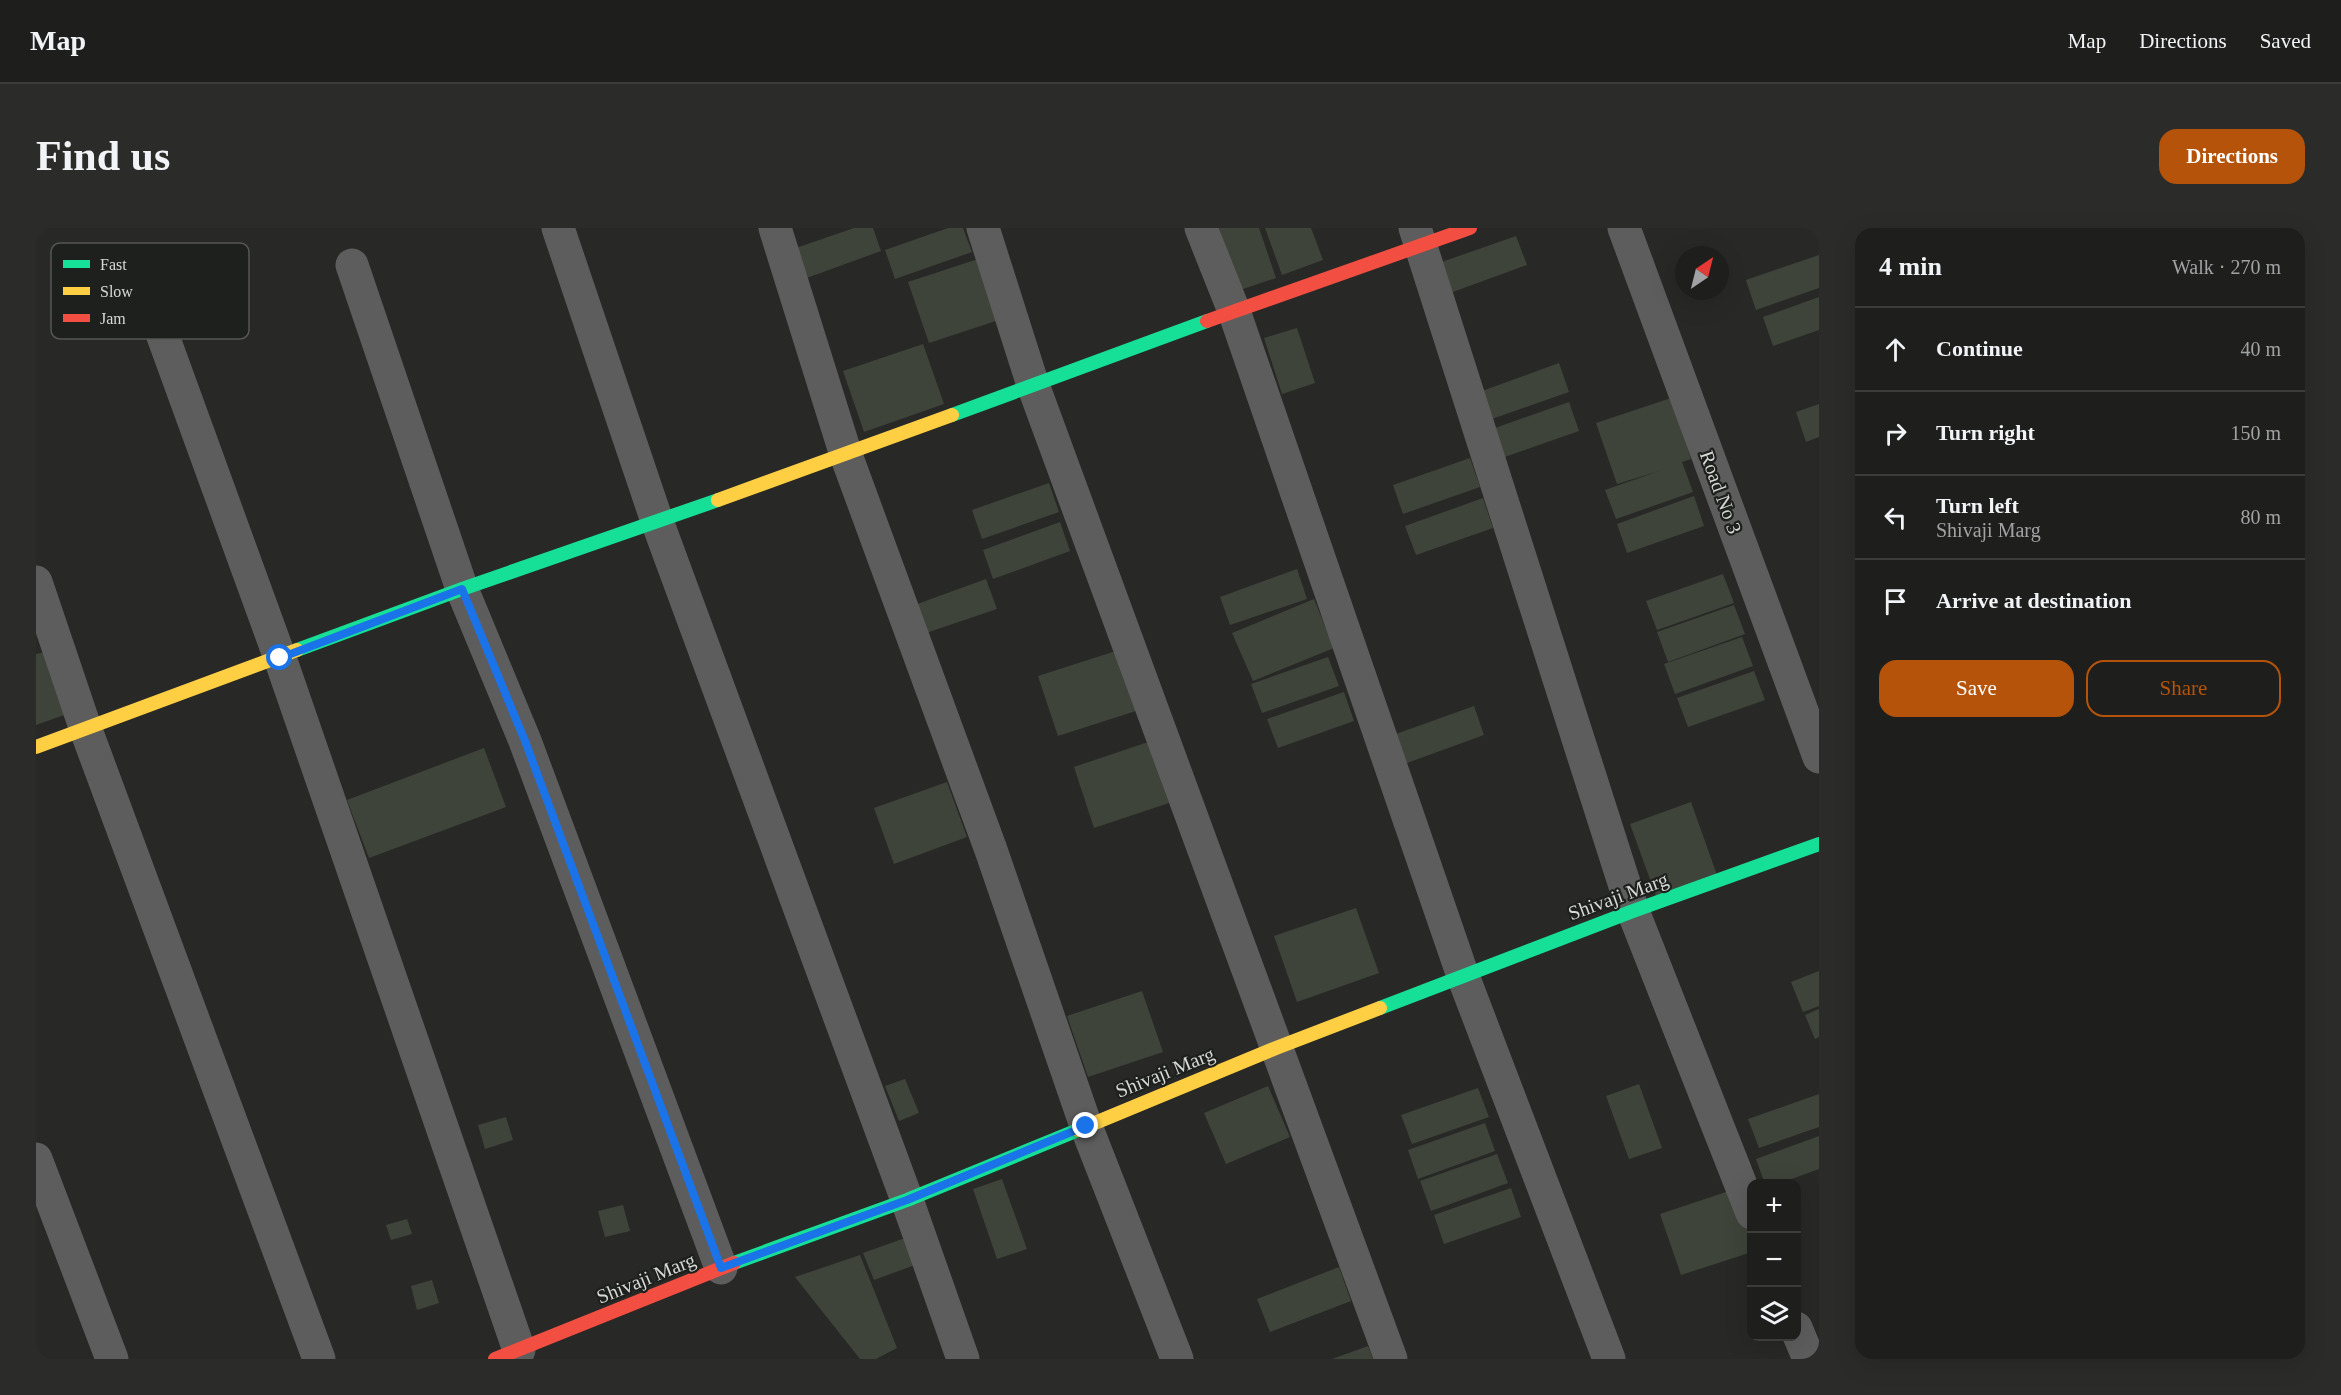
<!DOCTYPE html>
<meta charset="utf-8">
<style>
body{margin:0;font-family:"Times New Roman",serif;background:#2b2c2a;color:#f1f3f6}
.controls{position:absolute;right:18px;bottom:18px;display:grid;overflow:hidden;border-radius:12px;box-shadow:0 6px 24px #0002}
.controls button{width:54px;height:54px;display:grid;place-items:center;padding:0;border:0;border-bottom:2px solid #3c3d3b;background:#1e1f1d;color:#f1f3f6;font:30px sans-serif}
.compass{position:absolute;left:1639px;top:18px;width:54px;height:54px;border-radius:50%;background:#1e1f1d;box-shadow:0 6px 24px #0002;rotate:35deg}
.stop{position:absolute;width:18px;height:18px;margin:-14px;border:4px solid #1a73e8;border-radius:50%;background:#fff}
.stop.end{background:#1a73e8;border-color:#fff;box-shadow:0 2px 6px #0008}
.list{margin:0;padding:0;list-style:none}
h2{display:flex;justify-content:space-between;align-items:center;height:78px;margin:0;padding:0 24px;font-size:26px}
h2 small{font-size:20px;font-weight:400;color:#a1a2a4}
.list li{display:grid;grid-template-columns:39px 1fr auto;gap:18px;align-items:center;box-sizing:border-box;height:84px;padding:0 24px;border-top:2px solid #3c3d3b}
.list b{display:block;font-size:22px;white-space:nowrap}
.list p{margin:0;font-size:20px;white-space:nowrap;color:#a1a2a4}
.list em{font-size:20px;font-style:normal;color:#a1a2a4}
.actions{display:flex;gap:12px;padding:18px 24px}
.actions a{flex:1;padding:14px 0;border:2px solid #b45309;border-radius:18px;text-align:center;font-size:21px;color:#b45309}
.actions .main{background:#b45309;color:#fff}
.icon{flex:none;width:33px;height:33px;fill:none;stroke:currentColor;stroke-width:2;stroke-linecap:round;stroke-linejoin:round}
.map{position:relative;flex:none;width:1783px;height:1131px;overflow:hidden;border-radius:18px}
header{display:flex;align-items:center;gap:36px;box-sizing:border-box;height:84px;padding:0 30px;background:#1e1f1d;border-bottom:2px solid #3c3d3b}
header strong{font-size:28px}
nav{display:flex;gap:33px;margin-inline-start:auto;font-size:21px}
.intro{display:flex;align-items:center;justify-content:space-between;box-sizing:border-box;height:144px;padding:0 36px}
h1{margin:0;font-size:42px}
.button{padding:15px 27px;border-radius:18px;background:#b45309;color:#fff;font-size:21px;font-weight:700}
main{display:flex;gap:36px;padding:0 36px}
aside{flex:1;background:#1e1f1d;border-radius:18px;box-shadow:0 6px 24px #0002}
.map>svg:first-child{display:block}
.building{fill:#3e4439}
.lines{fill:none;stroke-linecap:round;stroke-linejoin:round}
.street{stroke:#5d5d5d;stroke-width:33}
.fast{stroke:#16e098;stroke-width:14}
.slow{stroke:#ffcf43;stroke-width:14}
.jam{stroke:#f24e42;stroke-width:14}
.route{stroke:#1a73e8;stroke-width:8}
.labels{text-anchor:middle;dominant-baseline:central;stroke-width:4.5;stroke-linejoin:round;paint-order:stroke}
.street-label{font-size:20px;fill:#d6d8d5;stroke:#1e201d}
.key{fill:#1e201d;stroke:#555754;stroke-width:1.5}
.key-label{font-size:16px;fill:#d6d8d5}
</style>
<header>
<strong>Map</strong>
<nav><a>Map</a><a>Directions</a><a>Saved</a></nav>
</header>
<div class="intro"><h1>Find us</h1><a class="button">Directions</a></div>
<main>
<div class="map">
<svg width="1783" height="1131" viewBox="0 0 1783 1131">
<rect width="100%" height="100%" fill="#282927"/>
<path class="building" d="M818,0H837L845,23L768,51L757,21Z
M912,0H927L936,24L859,51L849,22Z
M1183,0H1223L1240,50L1204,62Z
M1229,0H1275L1287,32L1246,47Z
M1480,8L1491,37L1414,65L1403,35Z
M1783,27V60L1720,82L1710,52Z
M951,28L972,89L893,115L872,54Z
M1783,69V102L1737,118L1727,89Z
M1261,100L1279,155L1246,166L1228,110Z
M887,116L908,176L828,204L807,143Z
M1523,135L1533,164L1456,191L1446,163Z
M1635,170L1655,231L1646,234L1657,264L1580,291L1569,262L1623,243L1581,256L1560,195Z
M1533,174L1543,203L1466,230L1456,201Z
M1783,176V209L1770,214L1760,184Z
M1434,230L1444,259L1367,286L1357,257Z
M1013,255L1023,284L946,311L936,282Z
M1658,268L1668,298L1591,325L1581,296Z
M1447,270L1457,300L1380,327L1369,298Z
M1024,294L1034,323L957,351L947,322Z
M1261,341L1271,371L1194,397L1184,369Z
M1687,346L1698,375L1621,402L1610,373Z
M950,351L961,381L884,407L873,379Z
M1278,371L1298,420L1217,453L1196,405Z
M1698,377L1709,406L1632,434L1621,404Z
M1706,409L1717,438L1639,466L1628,436Z
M1083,422L1103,482L1022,508L1002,448Z
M14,423L34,485L0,497V426Z
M1292,429L1303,458L1226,485L1215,456Z
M1718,443L1729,472L1652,499L1641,470Z
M1308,464L1318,493L1242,520L1231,491Z
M1438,478L1448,507L1371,535L1360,506Z
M1112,514L1133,575L1058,600L1038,539Z
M448,520L470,579L333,630L311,572Z
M911,554L931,609L858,636L838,580Z
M1655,574L1681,647L1620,668L1594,596Z
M1320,680L1343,745L1261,774L1238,708Z
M1783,743V778L1767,784L1755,754Z
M1106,763L1127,824L1052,849L1031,788Z
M1783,781V809L1779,811L1769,787Z
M869,851L883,885L863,893L849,858Z
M1603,856L1626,920L1593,931L1570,868Z
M1232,858L1254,909L1190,936L1168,885Z
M1442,860L1453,889L1376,916L1365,887Z
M1783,866V899L1723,920L1712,891Z
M470,889L477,912L449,921L442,897Z
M1449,895L1459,923L1382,951L1372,922Z
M1783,908V941L1742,956H1729L1720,931Z
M1461,926L1472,955L1395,983L1384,953Z
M966,951L991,1021L961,1031L937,961Z
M1475,960L1485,989L1408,1016L1398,987Z
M1699,961L1716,1010V1024L1645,1047L1624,986Z
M587,977L594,1003L569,1009L562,983Z
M371,991L376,1006L355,1012L350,997Z
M869,1010L879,1037L838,1052L827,1025Z
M824,1027L861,1120L840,1131H824L759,1049Z
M1303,1039L1315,1073L1234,1104L1221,1071Z
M396,1052L403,1075L381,1082L375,1058Z
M1332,1118L1337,1131H1296Z"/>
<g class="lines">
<path class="street" d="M522,0L621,293L871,972L927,1131
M739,0L810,227L955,622L1050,898L1141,1131
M947,0L997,157L1355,1131
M1165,0L1198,83L1427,748L1573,1131
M1379,0L1597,683L1716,985
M1588,0L1783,529
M316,37L426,361L489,513L685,1040
M112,67L244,430L483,1122
M0,354L50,502L283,1131
M0,931L76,1131
M1760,1100L1773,1131"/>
<path class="fast" d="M916,187L1171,93
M261,422L426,361L682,272
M1344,780L1597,683L1783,616
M698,1035L871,972L1042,902"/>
<path class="slow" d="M682,272L916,187
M0,519L261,422
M1042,902L1240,820L1344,780"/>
<path class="jam" d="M1171,93L1434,0
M459,1131L698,1035"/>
</g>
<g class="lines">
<path class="route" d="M244,430L426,361L489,513L685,1040L871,972L1050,898"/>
</g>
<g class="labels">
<g class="street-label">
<text transform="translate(1685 264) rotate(70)">Road No 3</text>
<text transform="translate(1582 668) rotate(-20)">Shivaji Marg</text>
<text transform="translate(1129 844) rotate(-22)">Shivaji Marg</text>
<text transform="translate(610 1050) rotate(-22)">Shivaji Marg</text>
</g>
</g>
<rect x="15" y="15" width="198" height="96" rx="9" class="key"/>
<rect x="27" y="32" width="27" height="8" fill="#16e098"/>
<rect x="27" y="59" width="27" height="8" fill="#ffcf43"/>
<rect x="27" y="86" width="27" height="8" fill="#f24e42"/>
<g class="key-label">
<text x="64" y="42">Fast</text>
<text x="64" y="69">Slow</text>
<text x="64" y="96">Jam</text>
</g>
</svg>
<div class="controls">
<button>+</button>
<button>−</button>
<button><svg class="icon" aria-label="layers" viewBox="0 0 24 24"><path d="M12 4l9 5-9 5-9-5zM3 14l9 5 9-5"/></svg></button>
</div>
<svg class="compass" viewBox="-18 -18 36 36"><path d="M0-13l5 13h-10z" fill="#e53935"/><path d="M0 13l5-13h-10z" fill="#a1a2a4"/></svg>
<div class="stop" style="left:244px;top:430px"></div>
<div class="stop end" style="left:1050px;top:898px"></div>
</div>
<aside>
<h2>4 min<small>Walk · 270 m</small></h2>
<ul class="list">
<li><svg class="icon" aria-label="ahead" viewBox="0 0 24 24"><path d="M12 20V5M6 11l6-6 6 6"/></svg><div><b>Continue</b></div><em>40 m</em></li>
<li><svg class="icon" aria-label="right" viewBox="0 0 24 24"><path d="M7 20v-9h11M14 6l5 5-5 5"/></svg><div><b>Turn right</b></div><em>150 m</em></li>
<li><svg class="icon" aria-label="left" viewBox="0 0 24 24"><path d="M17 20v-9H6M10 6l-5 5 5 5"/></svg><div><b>Turn left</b><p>Shivaji Marg</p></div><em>80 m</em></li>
<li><svg class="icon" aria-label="arrive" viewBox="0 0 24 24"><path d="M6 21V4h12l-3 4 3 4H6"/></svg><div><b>Arrive at destination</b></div></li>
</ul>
<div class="actions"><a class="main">Save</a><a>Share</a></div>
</aside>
</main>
